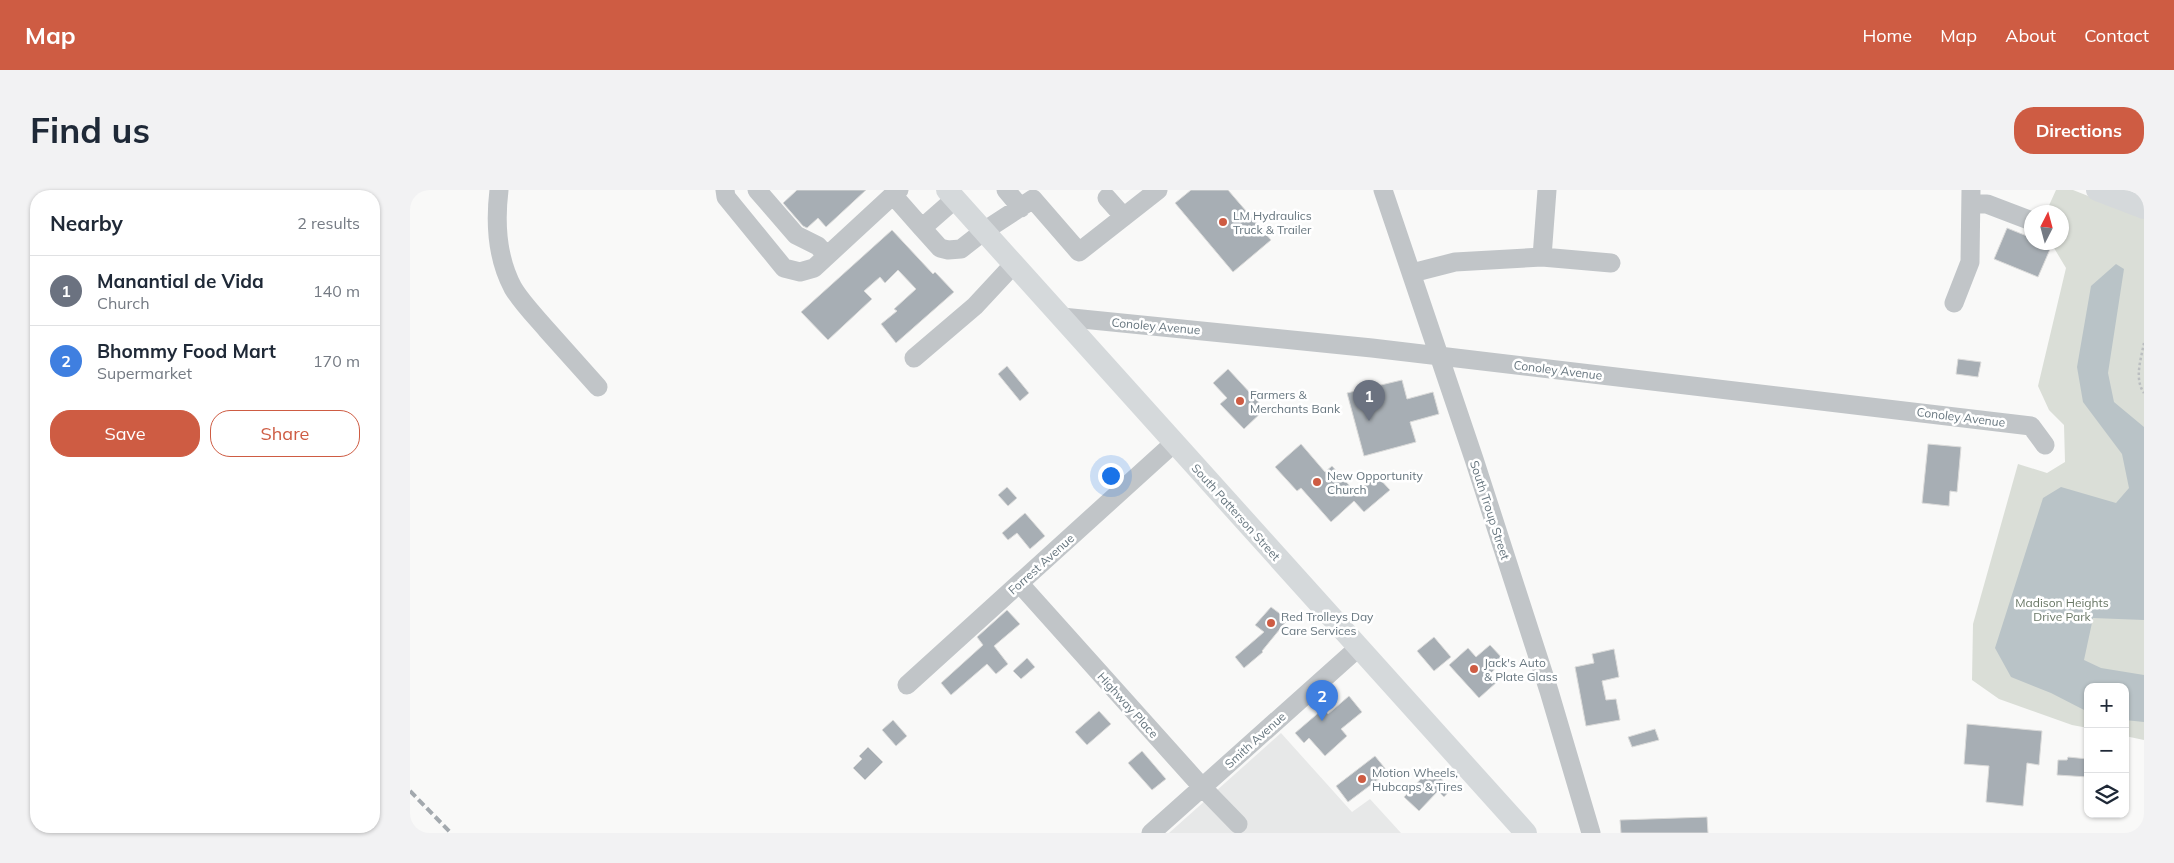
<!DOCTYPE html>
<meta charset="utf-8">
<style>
body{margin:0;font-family:Mulish,sans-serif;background:#f2f2f3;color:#1f2937}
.controls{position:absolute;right:15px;bottom:15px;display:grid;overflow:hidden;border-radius:10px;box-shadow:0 1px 4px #0004}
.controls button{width:45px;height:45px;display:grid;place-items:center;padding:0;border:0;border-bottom:1px solid #e0e1e3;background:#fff;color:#1f2937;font:25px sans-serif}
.compass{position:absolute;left:1614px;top:15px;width:45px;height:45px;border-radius:50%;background:#fff;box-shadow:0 1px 4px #0004;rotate:6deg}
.you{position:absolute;left:700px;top:285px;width:18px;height:18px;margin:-12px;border:4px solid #fff;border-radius:50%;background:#1a73e8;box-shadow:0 0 0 8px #1a73e833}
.badge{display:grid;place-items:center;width:32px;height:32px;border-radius:50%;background:#ce5c43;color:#fff;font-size:16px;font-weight:700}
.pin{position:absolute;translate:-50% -41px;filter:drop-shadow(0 1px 2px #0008)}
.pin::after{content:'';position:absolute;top:26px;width:18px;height:15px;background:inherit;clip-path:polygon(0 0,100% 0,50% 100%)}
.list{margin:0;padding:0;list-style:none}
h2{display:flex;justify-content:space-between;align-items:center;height:65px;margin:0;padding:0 20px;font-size:21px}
h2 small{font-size:16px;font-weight:400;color:#747a83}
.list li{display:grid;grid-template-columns:32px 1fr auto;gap:15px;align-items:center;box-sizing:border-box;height:70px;padding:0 20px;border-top:1px solid #e0e1e3}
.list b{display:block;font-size:19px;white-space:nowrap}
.list p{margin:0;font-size:16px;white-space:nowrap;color:#747a83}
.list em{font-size:16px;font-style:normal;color:#747a83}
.actions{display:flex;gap:10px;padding:15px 20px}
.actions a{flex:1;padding:11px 0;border:1px solid #ce5c43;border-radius:20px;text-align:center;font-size:18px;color:#ce5c43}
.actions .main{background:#ce5c43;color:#fff}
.icon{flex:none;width:28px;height:28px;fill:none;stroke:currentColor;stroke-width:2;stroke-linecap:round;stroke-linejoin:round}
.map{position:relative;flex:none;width:1734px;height:643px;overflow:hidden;border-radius:20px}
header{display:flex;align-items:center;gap:30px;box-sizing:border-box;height:70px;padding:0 25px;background:#ce5c43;color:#fff}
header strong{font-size:24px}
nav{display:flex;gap:28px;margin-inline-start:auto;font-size:18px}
.intro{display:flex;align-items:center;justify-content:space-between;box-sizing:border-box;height:120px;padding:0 30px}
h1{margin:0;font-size:35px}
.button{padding:12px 22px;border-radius:20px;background:#ce5c43;color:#fff;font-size:18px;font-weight:700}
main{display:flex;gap:30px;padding:0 30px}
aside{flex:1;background:#fff;border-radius:20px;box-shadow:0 1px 4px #0004}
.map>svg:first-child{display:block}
.built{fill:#e7e8e8}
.green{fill:#daded7}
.water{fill:#b9c3c7}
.building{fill:#a7aeb4;stroke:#dbdbda}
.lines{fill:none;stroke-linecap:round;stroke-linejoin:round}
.path{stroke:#bbbec0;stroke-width:2.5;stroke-dasharray:2.5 2.5;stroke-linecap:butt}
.minor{stroke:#c1c5c8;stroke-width:19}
.major{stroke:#d5d9db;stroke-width:22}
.rail{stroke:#a3a9ae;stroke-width:4;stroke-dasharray:8 4;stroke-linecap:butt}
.poi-dot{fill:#ce5c43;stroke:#fff;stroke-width:2}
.labels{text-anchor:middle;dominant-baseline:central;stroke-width:5;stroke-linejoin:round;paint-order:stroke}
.poi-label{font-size:12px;fill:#67767f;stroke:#fff;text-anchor:start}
.street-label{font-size:12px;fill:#67767f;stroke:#fff}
.park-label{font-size:12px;fill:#6a7866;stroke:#fff}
</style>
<header>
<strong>Map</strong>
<nav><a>Home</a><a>Map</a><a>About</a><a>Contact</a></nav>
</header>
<div class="intro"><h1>Find us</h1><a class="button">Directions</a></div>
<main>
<aside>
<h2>Nearby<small>2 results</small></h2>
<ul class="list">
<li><span class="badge" style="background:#6b7280">1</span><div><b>Manantial de Vida</b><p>Church</p></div><em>140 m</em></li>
<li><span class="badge" style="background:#3f7fe0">2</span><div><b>Bhommy Food Mart</b><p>Supermarket</p></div><em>170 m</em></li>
</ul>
<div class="actions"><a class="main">Save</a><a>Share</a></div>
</aside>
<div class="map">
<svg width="1734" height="643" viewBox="0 0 1734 643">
<rect width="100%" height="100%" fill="#f9f9f8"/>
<path class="built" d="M871,543L942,622L960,609L991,643H759Z"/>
<path class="green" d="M1646,0H1663L1734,28V550L1715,546V497H1678V538L1662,535L1589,509L1562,490L1563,434L1608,274L1637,283L1655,272L1654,235L1639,220L1628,196L1656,78L1641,53L1652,52V22H1636Z"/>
<path class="water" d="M1706,74L1714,79L1698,183L1704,212L1734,237V430L1683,428L1674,470L1691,478L1734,485V532L1715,530V497H1678V522L1641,503L1601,487L1585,458L1633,308L1651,297L1706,313L1719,298L1712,264L1673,212L1667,177L1681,96Z"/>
<path class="building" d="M387,0H456L416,37L408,28L397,38L393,36L373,13Z
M781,0H818L861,50L823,82L765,13Z
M1597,38L1622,48V52H1631L1641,57L1628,87L1584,69Z
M482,40L523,84L525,82L544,102L486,153L471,134L487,121L484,119L506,99L488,80L475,93L470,87L454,101L462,109L418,150L391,122Z
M1548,169L1571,172L1568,187L1546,184Z
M597,176L619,203L610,211L588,184Z
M818,179L855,219L834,239L810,214L817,208L803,193Z
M992,190L997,209L1023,202L1029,224L1000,232L1006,252L954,266L937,203Z
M891,254L915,282L922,276L946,303L966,285L980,300L954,322L944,311L921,332L891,298L887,301L865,277Z
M1518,254L1551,257L1547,302L1540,301L1539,316L1512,313Z
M597,297L607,308L598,316L588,305Z
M615,323L635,346L620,359L607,343L598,350L592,343Z
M861,417L873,426L875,424L879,428L852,461L853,462L834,478L825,467L854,442L845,435Z
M597,420L610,434L584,456L598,474L586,484L577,474L541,505L531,493L573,455L567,447Z
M1024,447L1041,467L1024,481L1007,461Z
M1080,455L1094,470L1081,483L1088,491L1069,508L1039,475L1058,458L1066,467Z
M1204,459L1209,487L1192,491L1196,510L1206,509L1210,530L1176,536L1165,477L1184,473L1182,464Z
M617,468L625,477L611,489L603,481Z
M939,506L952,522L931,539L937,546L915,566L899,548L894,553L885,543L913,519L918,524Z
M689,521L701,534L677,555L665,542Z
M483,530L497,546L486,556L472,540Z
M1557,534L1632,541L1629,575L1617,573L1613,616L1576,612L1579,576L1554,574Z
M1245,539L1249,550L1222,557L1218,547Z
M458,557L473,572L455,590L443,578L452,569L449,566Z
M732,561L756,589L742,600L718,573Z
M965,566L978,582L938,612L926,596Z
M1658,567L1678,569V587L1647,585L1648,570H1657Z
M1020,579L1042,598L1034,607L1028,601L1009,621L994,607Z
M1297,627L1298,643H1211L1210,630Z"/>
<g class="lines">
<path class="path" d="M1734,153C1731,169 1724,189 1734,203"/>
<path class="minor" d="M89,0C85,33 87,68 103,98C112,113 125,126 137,140C154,159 171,178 188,197
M315,0L316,7L374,78L390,82L404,78L483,5
M347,0L386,45L408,56L417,66
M489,0L483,5L512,38L545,9
M596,0L611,18
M973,0L1064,269L1139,501L1181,643
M697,8L714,27
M1561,14H1577L1619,30
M512,38L530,58L538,60L551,59L574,41L623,9L669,62L748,0
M1132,67L1137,0
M1002,83L1045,72L1132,67L1201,73
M1544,113L1560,72L1561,0
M652,127L962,158L1621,236L1635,255
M504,168L565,116L604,74
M610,394L792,597L828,634
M497,495L764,253
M741,643L948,458"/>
<path class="major" d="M537,0L1116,643
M1687,0L1734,18"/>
<path class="rail" d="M0,601L41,643"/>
</g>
<g class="poi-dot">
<circle cx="813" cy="32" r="5"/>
<circle cx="830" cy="211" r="5"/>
<circle cx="907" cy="292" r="5"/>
<circle cx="861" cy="433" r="5"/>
<circle cx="1064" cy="479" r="5"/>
<circle cx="952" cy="589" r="5"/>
</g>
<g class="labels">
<g class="poi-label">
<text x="823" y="25">LM Hydraulics<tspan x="823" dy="14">Truck &amp; Trailer</tspan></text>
<text x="840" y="204">Farmers &amp;<tspan x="840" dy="14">Merchants Bank</tspan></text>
<text x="917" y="285">New Opportunity<tspan x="917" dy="14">Church</tspan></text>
<text x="871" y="426">Red Trolleys Day<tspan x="871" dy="14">Care Services</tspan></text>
<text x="1074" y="472">Jack's Auto<tspan x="1074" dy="14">&amp; Plate Glass</tspan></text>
<text x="962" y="582">Motion Wheels,<tspan x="962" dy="14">Hubcaps &amp; Tires</tspan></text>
</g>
<g class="street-label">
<text transform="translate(746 136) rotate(5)">Conoley Avenue</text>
<text transform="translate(1148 180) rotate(7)">Conoley Avenue</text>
<text transform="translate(1551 227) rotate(7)">Conoley Avenue</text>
<text transform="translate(1080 320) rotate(72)">South Troup Street</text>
<text transform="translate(826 322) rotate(48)">South Patterson Street</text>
<text transform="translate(631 374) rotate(-42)">Forrest Avenue</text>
<text transform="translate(718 515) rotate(48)">Highway Place</text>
<text transform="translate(845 550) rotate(-42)">Smith Avenue</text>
</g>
<g class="park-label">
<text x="1652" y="412">Madison Heights<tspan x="1652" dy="14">Drive Park</tspan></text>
</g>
</g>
</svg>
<div class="controls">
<button>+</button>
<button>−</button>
<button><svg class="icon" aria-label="layers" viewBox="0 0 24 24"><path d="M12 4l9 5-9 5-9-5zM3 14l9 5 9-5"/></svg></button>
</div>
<svg class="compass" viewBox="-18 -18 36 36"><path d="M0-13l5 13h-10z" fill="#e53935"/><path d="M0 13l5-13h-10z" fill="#747a83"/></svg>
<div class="you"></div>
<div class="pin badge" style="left:959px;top:231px;background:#6b7280">1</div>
<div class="pin badge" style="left:912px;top:531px;background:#3f7fe0">2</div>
</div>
</main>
